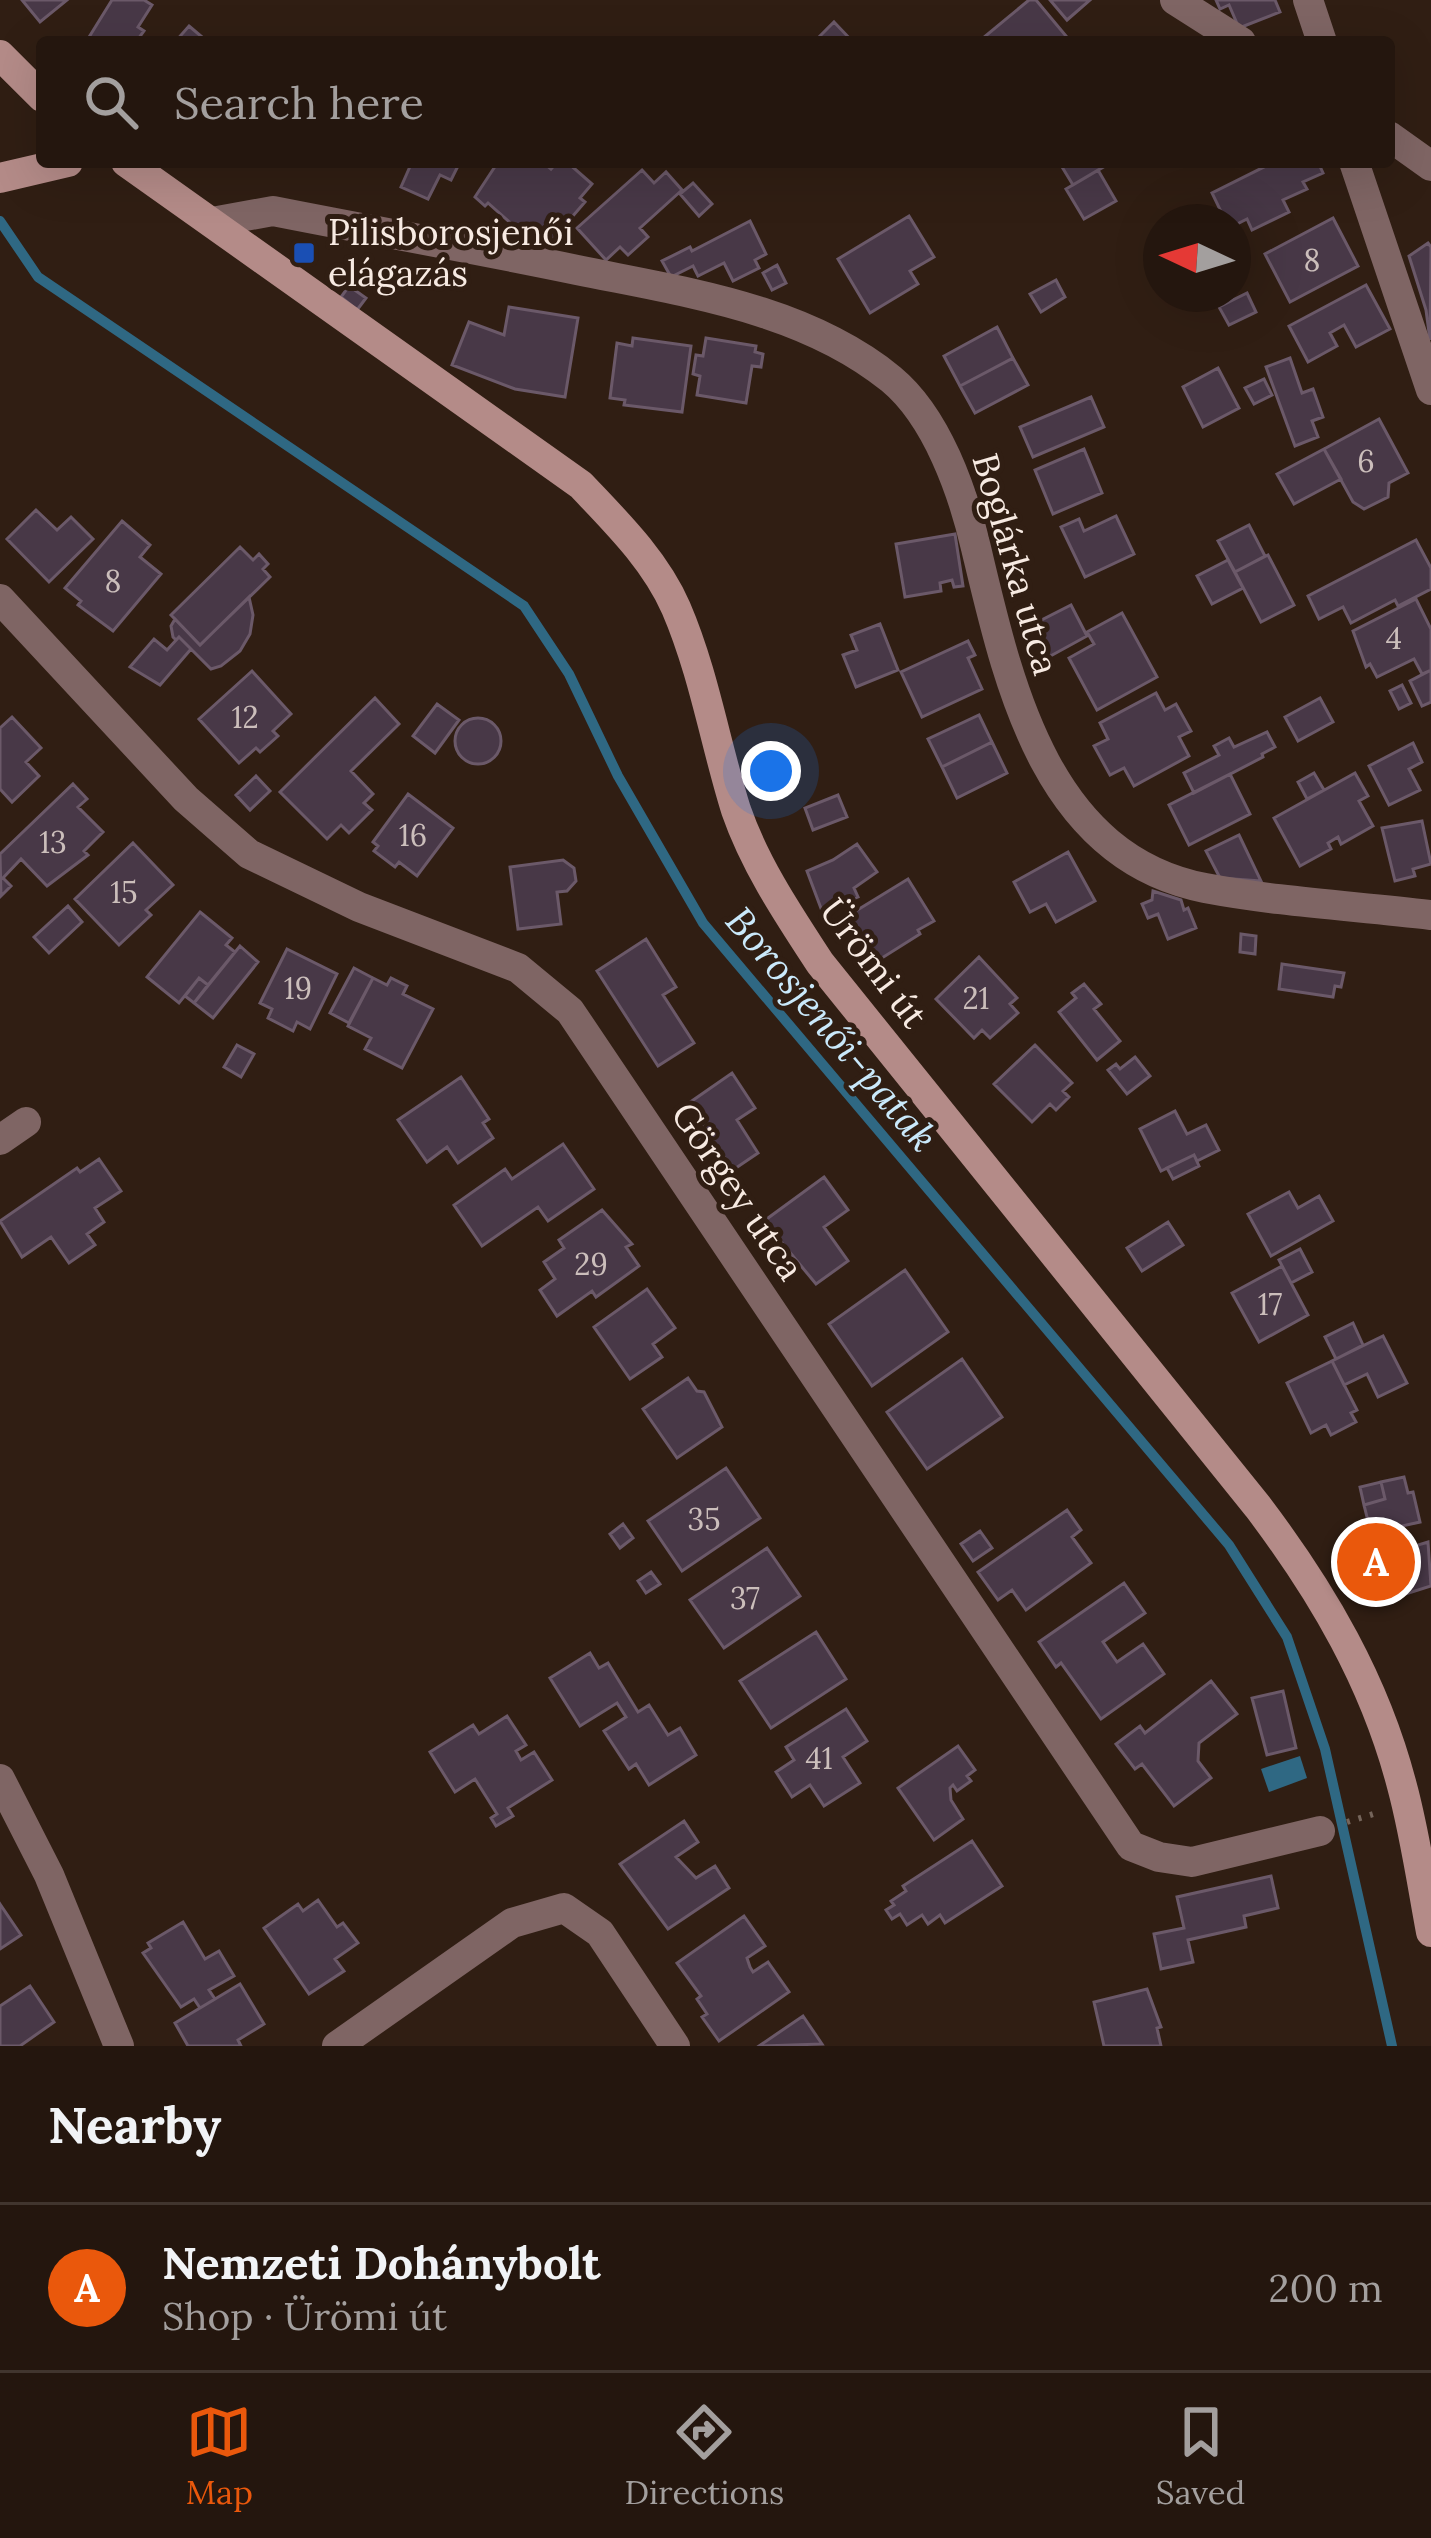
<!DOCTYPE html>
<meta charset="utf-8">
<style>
body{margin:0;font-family:Lora,serif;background:#30231c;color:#f1f3f6}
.compass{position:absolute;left:1143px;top:204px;width:108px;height:108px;border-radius:50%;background:#24160e;box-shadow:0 12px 48px #0002;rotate:274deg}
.you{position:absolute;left:771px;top:771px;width:42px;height:42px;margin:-30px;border:9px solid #fff;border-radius:50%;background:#1a73e8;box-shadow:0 0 0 18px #1a73e833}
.badge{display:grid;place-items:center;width:78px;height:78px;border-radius:50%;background:#ea580c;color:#fff;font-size:39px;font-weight:700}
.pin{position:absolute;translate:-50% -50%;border:6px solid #fff;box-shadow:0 3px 12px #0006}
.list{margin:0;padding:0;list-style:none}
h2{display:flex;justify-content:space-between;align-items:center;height:156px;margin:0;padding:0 48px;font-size:51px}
h2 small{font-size:39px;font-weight:400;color:#a39f9e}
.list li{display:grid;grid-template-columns:78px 1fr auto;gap:36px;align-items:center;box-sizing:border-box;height:168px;padding:0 48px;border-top:3px solid #41352e}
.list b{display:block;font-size:45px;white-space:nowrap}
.list p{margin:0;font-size:39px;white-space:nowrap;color:#a39f9e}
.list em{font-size:39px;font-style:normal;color:#a39f9e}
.icon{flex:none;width:66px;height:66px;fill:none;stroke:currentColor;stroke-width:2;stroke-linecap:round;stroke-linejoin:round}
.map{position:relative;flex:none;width:1431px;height:2046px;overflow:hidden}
.search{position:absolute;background:#24160e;box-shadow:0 12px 48px #0002;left:36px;right:36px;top:36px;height:132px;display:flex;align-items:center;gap:30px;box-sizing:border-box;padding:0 42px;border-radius:12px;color:#a39f9e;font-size:45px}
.sheet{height:324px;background:#24160e}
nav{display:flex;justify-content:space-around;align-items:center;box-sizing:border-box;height:168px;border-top:3px solid #41352e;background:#24160e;font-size:33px;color:#a39f9e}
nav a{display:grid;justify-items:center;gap:6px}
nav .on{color:#ea580c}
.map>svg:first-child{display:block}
.water{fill:#2f6883}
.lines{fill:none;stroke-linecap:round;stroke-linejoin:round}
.stream{stroke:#2f6883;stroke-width:10}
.building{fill:#483847;stroke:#6b5969;stroke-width:3}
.path{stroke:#75655b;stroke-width:6;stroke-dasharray:3 9;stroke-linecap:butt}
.street{stroke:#7f6564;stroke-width:30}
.secondary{stroke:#b48b88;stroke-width:30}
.transit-dot{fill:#1a4fb4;stroke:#301e13;stroke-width:4.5}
.labels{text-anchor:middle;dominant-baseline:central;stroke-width:10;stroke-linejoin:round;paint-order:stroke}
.number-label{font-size:30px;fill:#cbbebb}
.poi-label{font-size:36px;fill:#f7eae2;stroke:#301e13;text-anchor:start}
.street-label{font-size:36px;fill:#f7eae2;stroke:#301e13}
.water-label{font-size:39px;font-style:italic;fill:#cae9fb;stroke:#301e13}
</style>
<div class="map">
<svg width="1431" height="2046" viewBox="0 0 1431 2046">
<rect width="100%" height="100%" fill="#301e13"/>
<path class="water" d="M1300,1756L1307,1778L1269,1792L1261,1769Z"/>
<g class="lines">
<path class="stream" d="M0,221L38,277L524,606L569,674L618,776L703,923L1229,1545L1287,1637L1325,1749L1392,2046"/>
</g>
<path class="building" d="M22,0H67L40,22Z
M112,0H144L152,5L138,27L144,31L136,42H86Z
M1029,0H1036L1071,42H986L983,38Z
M1050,0H1090L1067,20Z
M1216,0H1275L1280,12L1239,28L1229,5L1220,9Z
M834,22L853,42H814Z
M189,26L208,42H175Z
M412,162H460L451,180L440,175L428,199L401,187Z
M498,162H543L551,169L557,162H567L592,184L580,198L585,202L546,247L540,241L533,250L520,239L523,234L488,203L485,206L475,197Z
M1059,162H1112L1073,185Z
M1274,162H1318L1323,173L1303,182L1307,189L1283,200L1289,212L1252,230L1247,219L1233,226V222H1226L1212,193Z
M642,170L654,183L666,172L682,190L640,228L648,237L628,255L620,247L606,260L577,228Z
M1098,170L1116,201L1084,219L1066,189Z
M693,183L712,204L699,216L680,194Z
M909,216L934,257L910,271L918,284L870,313L838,259Z
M1333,218L1358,266L1290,302L1265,254Z
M750,221L766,254L755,260L759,268L733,281L724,263L698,276L693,266L671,277L662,261L690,247L692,251Z
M1428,243L1431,247L1430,340L1426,310L1409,256Z
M777,265L786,283L772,290L763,273Z
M1056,280L1065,297L1041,312L1030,294Z
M1366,285L1390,329L1356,347L1344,325L1330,333L1337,346L1308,362L1289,326Z
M349,286L366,298L357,310L341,297Z
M1247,293L1256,312L1229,325L1219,307Z
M509,307L578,318L565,397L515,389L452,365L469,322L504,335Z
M997,327L1013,358L960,386L944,356Z
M633,338L691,346L682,412L624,405L625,400L610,398L617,343L632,346Z
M706,338L756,346L755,352L763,354L761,367L752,366L746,403L697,395L700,376L693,374L696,355L703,356Z
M1013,358L1028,385L975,413L960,386Z
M1290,358L1302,393L1313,389L1323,417L1312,421L1318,437L1295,446L1266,367Z
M1218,368L1239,408L1203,427L1183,387Z
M1264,379L1272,395L1254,404L1245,388Z
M1091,397L1104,427L1033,457L1020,427Z
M1379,419L1408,473L1389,483L1388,497L1364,509L1353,502L1324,449Z
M1084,449L1102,493L1053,514L1035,470Z
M1324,449L1341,479L1294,504L1277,474Z
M36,510L57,530L71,517L93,539L49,582L7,539Z
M1116,516L1134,554L1085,577L1061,527L1079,519L1084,531Z
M122,521L150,545L140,557L161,574L113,631L78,605L81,601L65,588Z
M1249,525L1265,556L1235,572L1218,541Z
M955,534L963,586L954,587L952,580L940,583L941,591L905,597L896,544Z
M1416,540L1431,568V589L1398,606L1395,600L1351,623L1343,607L1319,619L1308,596Z
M240,547L253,560L259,554L268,564L263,569L270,577L200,645L171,615Z
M1268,555L1294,605L1261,622L1235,572Z
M1228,560L1243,588L1212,604L1197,576Z
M249,597L253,615L250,634L240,651L221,666L211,669L179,637L176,640L173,637L171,626L175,619L200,645Z
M1416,599L1431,629V670L1422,674L1414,659L1377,677L1370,664L1366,667L1353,631Z
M1071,605L1087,636L1045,659L1028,627Z
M1122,613L1157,677L1097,710L1069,658L1094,644L1087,632Z
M880,624L898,670L856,687L843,655L857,650L851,635Z
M179,637L191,649L160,685L130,667L154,639L167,650Z
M968,641L975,655L968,658L982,689L922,717L901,672Z
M1431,670V702L1422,706L1410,681Z
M252,671L291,714L273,731L278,736L260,752L256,748L239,763L199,719Z
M1402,685L1411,703L1399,709L1390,691Z
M1156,693L1165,710L1176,704L1191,731L1179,737L1189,756L1134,786L1124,768L1110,775L1094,746L1108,739L1100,723Z
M375,698L399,724L351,771L373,794L364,803L372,810L349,833L341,825L327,839L280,792Z
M1320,698L1333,722L1298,741L1285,717Z
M437,704L459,720L435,753L413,736Z
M979,715L992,742L942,767L928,739Z
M12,717L41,748L26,762L39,776L12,802L0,789V728Z
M455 741a23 23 0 1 1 46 0a23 23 0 1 1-46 0Z
M1267,732L1275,747L1262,754L1263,757L1194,793L1184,773L1219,755L1214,746L1229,738L1234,747Z
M992,742L1007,773L957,798L942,767Z
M1413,743L1422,762L1409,769L1420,790L1389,805L1369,766Z
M1314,773L1324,790L1307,799L1298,782Z
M1355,773L1368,796L1359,801L1373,826L1341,844L1338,837L1328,843L1331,849L1300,866L1274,818Z
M1230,774L1250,814L1189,845L1169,805Z
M256,776L270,791L250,810L236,795Z
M73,784L87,799L78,807L103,832L84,851L88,855L47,886L21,859L3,878L11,886L1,896L0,854Z
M408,794L453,828L417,876L399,862L395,867L374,851L378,846L373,842Z
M838,795L847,817L813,830L805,808Z
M1422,821L1431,864L1413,869L1415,876L1395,881L1382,828Z
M1239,835L1261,881L1220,878L1206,851Z
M133,843L173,885L146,910L151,915L119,945L75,899Z
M857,844L877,872L854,888L858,897L822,911L807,871L833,860Z
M1068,852L1095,901L1056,922L1046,904L1030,912L1014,882Z
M563,860L574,868L576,881L567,891L557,892L561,924L518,929L510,867Z
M908,879L934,921L918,930L920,934L874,963L846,917Z
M1153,891L1181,900L1184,910L1188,908L1196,928L1168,939L1158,914L1148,918L1142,904L1152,900Z
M68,906L82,922L49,953L34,937Z
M200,912L232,938L226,945L235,952L208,985L199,978L179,1003L147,977Z
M1241,934L1256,936L1255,954L1240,952Z
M646,939L676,987L663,995L694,1043L658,1066L597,971Z
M240,946L258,962L213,1018L194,1003Z
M287,949L337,974L310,1029L297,1022L293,1031L268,1018L272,1009L260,1003Z
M979,957L1017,998L1010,1004L1018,1013L990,1038L982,1030L974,1038L936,999Z
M1282,964L1344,973L1341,987L1335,986L1333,997L1279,989Z
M354,968L373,978L349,1023L330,1013Z
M199,978L208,985L194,1003L185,996Z
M373,978L387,985L391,978L407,986L403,994L433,1009L402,1068L365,1049L371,1038L348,1026Z
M1084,984L1101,1004L1094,1009L1120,1041L1097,1060L1059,1012L1076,998L1072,993Z
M237,1045L254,1054L241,1077L224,1067Z
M1035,1045L1072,1083L1063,1091L1069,1097L1056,1110L1050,1104L1032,1122L994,1084Z
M1135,1057L1150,1076L1127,1094L1108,1070L1116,1064L1120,1069Z
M732,1073L755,1108L737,1120L758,1153L733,1170L716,1145L699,1156L689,1142L707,1130L689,1103Z
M461,1077L489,1119L483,1123L493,1138L458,1163L447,1147L427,1162L398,1120Z
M1175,1111L1187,1134L1206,1125L1219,1150L1197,1161L1194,1155L1161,1171L1140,1129Z
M563,1144L594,1189L548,1221L538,1207L482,1246L454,1205L505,1169L512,1179Z
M1194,1155L1199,1166L1173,1179L1167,1168Z
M99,1159L121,1191L95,1208L104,1222L87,1234L95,1245L69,1263L51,1237L22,1257L0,1221L77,1168L80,1172Z
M824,1177L848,1210L824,1227L848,1261L816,1284L764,1221Z
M1289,1192L1298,1208L1319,1196L1333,1221L1271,1256L1248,1214Z
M602,1210L632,1244L626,1247L639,1266L596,1297L592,1291L557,1316L540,1290L555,1279L544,1262L564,1248L559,1240Z
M1168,1222L1183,1245L1142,1271L1127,1248Z
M1300,1249L1312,1272L1291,1283L1279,1260Z
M1282,1266L1308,1315L1259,1342L1232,1293Z
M905,1270L948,1332L872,1386L829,1324Z
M647,1289L675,1328L653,1344L662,1357L630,1379L594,1327Z
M1353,1323L1363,1345L1336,1359L1325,1337Z
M1383,1336L1407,1383L1378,1397L1367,1374L1344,1385L1332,1361Z
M962,1359L1002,1417L927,1469L887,1412Z
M1332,1361L1357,1410L1351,1413L1356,1422L1331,1435L1326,1425L1311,1433L1287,1383Z
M688,1378L697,1391L704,1392L722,1427L677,1458L643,1409Z
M726,1468L760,1518L682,1571L648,1521Z
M1404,1477L1408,1493L1413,1492L1420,1522L1371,1533L1364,1505L1385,1499L1381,1482Z
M1381,1482L1385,1499L1364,1505L1360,1487Z
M1067,1510L1081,1530L1072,1537L1091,1563L1026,1610L1012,1590L998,1600L978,1572Z
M623,1524L633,1538L620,1548L610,1534Z
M980,1531L992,1548L973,1561L961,1544Z
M1412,1539L1415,1546L1428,1542L1431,1586L1383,1601L1368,1552Z
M767,1548L800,1596L724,1648L690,1600Z
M651,1572L660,1584L646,1593L638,1581Z
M1124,1583L1145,1613L1103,1642L1117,1662L1143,1644L1164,1674L1101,1719L1061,1663L1056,1667L1039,1642Z
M816,1632L846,1679L771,1728L740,1681Z
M590,1653L599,1668L608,1663L638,1712L649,1705L668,1735L680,1728L696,1755L649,1785L636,1764L629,1769L604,1731L626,1717L617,1703L580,1726L550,1678Z
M1211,1681L1237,1714L1199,1743L1198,1761L1211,1778L1174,1806L1142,1764L1135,1769L1116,1744L1140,1726L1145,1733Z
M1283,1691L1296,1748L1267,1755L1252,1698Z
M846,1709L867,1741L843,1757L860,1783L824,1806L810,1785L792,1797L776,1772L794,1760L786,1747Z
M507,1716L526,1745L516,1751L521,1760L534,1752L552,1780L508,1808L513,1816L496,1826L491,1818L497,1814L475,1779L455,1792L430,1752L473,1725L479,1734Z
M958,1746L975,1770L967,1776L971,1781L957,1791L953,1785L950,1788L951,1800L963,1819L934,1840L898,1788Z
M684,1821L698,1842L676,1857L696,1878L715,1866L729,1888L668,1929L620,1864Z
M972,1841L1002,1886L945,1923L940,1915L928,1924L922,1915L907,1925L900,1914L892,1919L886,1910L894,1905L891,1901L906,1891L903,1886Z
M1271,1876L1278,1908L1244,1916L1246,1927L1188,1940L1193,1962L1161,1969L1154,1934L1184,1928L1177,1897Z
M318,1900L337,1927L343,1923L358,1943L335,1959L344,1971L309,1994L264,1928L298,1904L303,1911Z
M0,1904L21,1935L0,1949Z
M744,1916L765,1946L747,1958L750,1967L753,1972L768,1962L789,1992L719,2041L702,2017L707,2014L697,1999L701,1996L677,1963Z
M183,1922L205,1959L219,1951L234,1976L209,1990L215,1999L200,2008L194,1999L181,2007L143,1953L151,1948L148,1943Z
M240,1984L264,2024L238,2040L241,2046H188L175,2023Z
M30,1986L54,2022L20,2046H0V2006Z
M1147,1989L1161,2027L1157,2028L1161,2046H1104L1094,2002Z
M803,2016L822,2044L759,2046Z"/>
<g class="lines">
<path class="path" d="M1347,1822L1380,1812"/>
<path class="street" d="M1175,0L1241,42
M1308,0L1322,42
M1389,136L1431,166
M1354,162L1431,390
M212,222L273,211C374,231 476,249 577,270C684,292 804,308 891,379C937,417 963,492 976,548C1008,682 1045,857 1205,888C1279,902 1356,906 1431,915
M0,599L186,799L249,854L359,907L518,968L570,1011L1131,1846L1159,1857L1192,1862L1320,1831
M0,1140L26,1122
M0,1779L49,1875L119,2046
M337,2046L512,1923L564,1908L600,1933L675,2046"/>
<path class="secondary" d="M0,55L42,97
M126,162L581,485C616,522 655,560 676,608C704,673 715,743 736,810C755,865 788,914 820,963L1258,1507C1323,1593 1375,1682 1402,1786C1415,1834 1422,1884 1431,1932
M0,178L68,162"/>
</g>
<rect class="transit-dot" x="292" y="241" width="24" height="24" rx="6"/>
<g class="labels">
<g class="number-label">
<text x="1312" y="260">8</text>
<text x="1366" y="461">6</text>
<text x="113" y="581">8</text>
<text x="1394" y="638">4</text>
<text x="245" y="717">12</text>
<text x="413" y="835">16</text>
<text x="53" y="842">13</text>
<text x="124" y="892">15</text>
<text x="298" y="988">19</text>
<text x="976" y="998">21</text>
<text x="591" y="1264">29</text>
<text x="1270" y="1304">17</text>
<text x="704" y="1519">35</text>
<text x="745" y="1598">37</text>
<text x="819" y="1758">41</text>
</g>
<g class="poi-label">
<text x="328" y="232">Pilisborosjenői<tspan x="328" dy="41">elágazás</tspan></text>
</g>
<g class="street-label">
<text transform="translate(1016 564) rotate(74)">Boglárka utca</text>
<text transform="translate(874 963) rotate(53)">Ürömi út</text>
<text transform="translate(738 1191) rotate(56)">Görgey utca</text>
</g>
<g class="water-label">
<text transform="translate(832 1029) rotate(50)">Borosjenői-patak</text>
</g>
</g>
</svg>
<svg class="compass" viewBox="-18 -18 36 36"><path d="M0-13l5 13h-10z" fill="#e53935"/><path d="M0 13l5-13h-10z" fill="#a39f9e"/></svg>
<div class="you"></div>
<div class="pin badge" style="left:1376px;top:1562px">A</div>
<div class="search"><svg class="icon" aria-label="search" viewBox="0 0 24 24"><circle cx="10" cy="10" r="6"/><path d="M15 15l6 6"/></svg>Search here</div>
</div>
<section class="sheet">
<h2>Nearby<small></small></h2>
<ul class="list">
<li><span class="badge">A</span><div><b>Nemzeti Dohánybolt</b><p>Shop · Ürömi út</p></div><em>200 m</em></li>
</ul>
</section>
<nav>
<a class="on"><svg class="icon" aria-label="map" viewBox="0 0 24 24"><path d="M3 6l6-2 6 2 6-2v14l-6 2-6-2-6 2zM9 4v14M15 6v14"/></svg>Map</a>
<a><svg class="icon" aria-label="directions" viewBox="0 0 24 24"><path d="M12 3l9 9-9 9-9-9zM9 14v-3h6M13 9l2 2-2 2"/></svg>Directions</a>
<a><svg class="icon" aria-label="saved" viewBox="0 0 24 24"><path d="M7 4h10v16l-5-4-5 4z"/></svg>Saved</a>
</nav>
